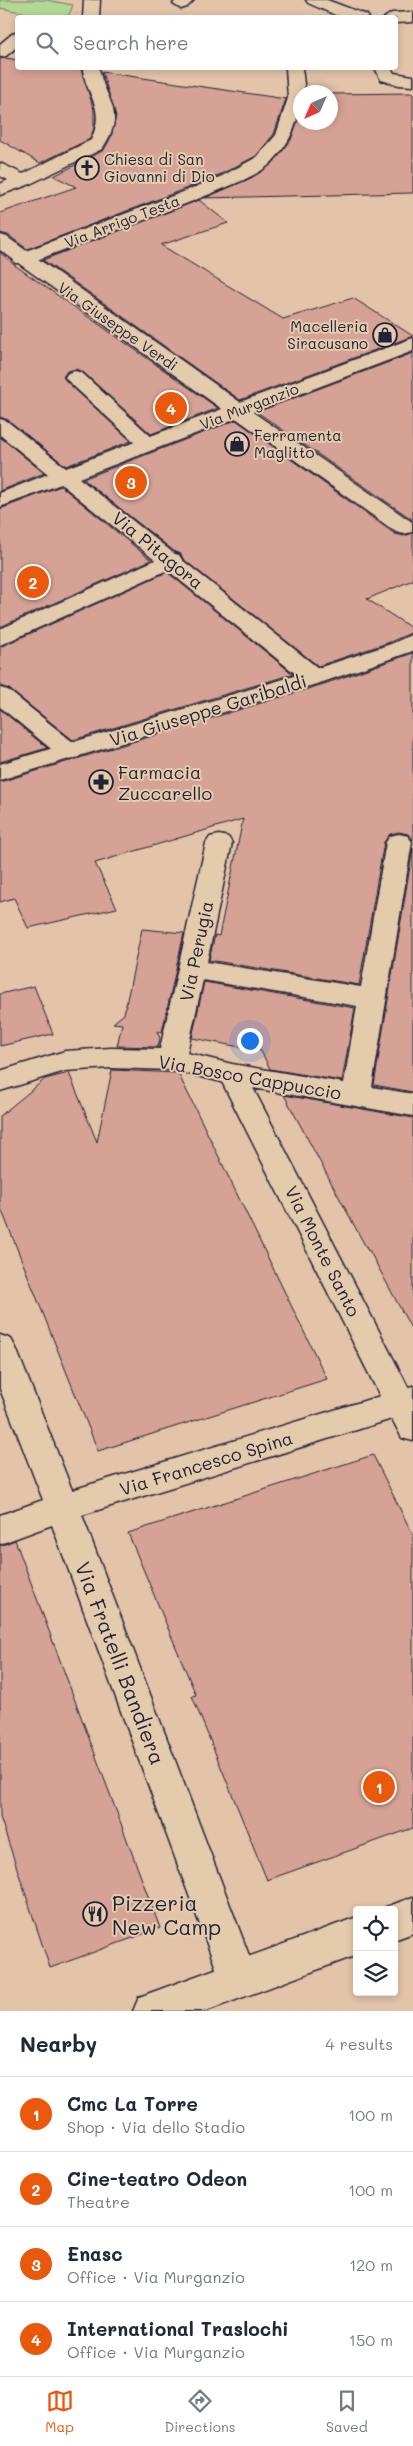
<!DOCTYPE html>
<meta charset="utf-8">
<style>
body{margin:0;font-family:Mali,sans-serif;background:#f6f6f7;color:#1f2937}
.controls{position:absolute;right:15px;bottom:15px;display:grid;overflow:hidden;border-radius:5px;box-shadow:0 2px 8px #0003}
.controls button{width:45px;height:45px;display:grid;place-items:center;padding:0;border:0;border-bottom:1px solid #e0e1e3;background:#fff;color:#1f2937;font:25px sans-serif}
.compass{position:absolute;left:293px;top:85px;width:45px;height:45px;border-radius:50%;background:#fff;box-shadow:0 2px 8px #0003;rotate:225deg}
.you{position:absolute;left:249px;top:1040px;width:18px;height:18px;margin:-12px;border:4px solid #fff;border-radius:50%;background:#1a73e8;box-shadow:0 0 0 8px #1a73e833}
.badge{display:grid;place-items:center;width:32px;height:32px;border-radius:50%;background:#ea580c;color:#fff;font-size:16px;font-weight:700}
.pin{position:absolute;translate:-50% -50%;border:2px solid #fff;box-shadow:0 1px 5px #0006}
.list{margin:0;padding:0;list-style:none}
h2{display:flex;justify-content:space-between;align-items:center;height:65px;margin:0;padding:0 20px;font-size:21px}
h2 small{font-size:16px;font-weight:400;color:#747a83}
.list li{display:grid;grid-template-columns:32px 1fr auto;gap:15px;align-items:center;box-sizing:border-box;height:75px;padding:0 20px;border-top:1px solid #e0e1e3}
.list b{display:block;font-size:19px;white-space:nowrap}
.list p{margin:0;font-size:16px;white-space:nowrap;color:#747a83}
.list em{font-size:16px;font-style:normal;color:#747a83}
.icon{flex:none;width:28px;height:28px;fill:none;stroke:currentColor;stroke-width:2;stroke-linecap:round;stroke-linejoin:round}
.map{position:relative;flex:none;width:413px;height:2011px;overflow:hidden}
.search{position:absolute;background:#fff;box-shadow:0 2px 8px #0003;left:15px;right:15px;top:15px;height:55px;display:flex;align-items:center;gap:12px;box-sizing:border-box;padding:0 18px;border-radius:5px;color:#747a83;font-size:19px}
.sheet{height:365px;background:#fff}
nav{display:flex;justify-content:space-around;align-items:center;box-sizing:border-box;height:70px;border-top:1px solid #e0e1e3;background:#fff;font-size:14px;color:#747a83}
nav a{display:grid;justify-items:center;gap:2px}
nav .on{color:#ea580c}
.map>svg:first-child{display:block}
.green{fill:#b1d894;stroke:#6a7d68}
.building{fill:#d6a295;stroke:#22223b}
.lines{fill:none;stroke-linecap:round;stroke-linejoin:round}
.pedestrian-casing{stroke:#22223b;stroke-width:3}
.minor-casing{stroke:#22223b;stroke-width:3}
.tertiary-casing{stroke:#22223b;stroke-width:3}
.secondary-casing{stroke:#22223b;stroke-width:3}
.pedestrian{fill:#e4cbac;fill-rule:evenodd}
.minor{fill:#e4cbac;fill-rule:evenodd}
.tertiary{fill:#e4cbac;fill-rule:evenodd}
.secondary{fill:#e4cbac;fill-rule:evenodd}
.labels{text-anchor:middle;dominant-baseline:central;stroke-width:4;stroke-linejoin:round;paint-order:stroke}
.far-poi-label{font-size:15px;fill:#22223b;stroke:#e4cbac;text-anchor:start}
.far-street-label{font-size:15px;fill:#22223b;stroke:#e4cbac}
.street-label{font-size:18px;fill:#22223b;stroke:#e4cbac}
.poi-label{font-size:18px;fill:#22223b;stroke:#e4cbac;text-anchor:start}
.near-street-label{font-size:21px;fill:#22223b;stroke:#e4cbac}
.near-poi-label{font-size:21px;fill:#22223b;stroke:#e4cbac;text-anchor:start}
</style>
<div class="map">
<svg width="413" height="2011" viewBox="0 0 413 2011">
<rect width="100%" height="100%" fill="#e4c4a9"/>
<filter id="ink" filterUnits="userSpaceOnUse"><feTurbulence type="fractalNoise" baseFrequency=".02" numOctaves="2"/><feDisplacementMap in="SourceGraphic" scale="10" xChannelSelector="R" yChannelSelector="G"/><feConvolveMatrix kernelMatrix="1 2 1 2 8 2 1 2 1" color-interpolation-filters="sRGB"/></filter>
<g filter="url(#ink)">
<path class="green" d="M0,0H46L73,5L68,17H46L0,8Z"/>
<path class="building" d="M6,58L18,60V68L81,69L94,110V128L90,139L40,163L0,140V59Z
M102,72L286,99L274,134L256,156L221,174L182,190L27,249L8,235L0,233V213L76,187L54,176L104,150L111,137L116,116Z
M413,93V193L205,198L251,178L272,164L291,140L300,110V122H330V94Z
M199,200L228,223L161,245L283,319L353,298L413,336L240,400L43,260Z
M0,252L13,264L218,408L151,434L83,372L76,369L67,371L63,377L67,382L131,441L66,466L8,420L0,417Z
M413,353V520L257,412Z
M236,420L395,534L404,536L413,533V580L367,599L413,629V632L390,642L318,666L183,559L181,554L175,552L83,479Z
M0,437L44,473L0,491Z
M61,486L151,560L0,627V509Z
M167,572L293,674L73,740L9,689L0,686V647Z
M413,653V840L408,834L399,832L390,834L384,842L359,985L209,960L215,935L219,936L243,819L95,863L117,908L28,928L14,898L0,902V782L324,684Z
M0,709L47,748L0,762Z
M413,848V1092L374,1085Z
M142,929L184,933L162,1032L157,1031L160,1038L158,1047L117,1046L122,1024L113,1023L124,1014Z
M204,982L355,1008L342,1081L270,1069L261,1051L192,1038Z
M34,986L53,1034L0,1046V994Z
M112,1070L178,1073L327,1379L98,1451L0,1206V1116L45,1079L69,1073L97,1142Z
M284,1095L413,1118V1332L369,1250L368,1251Z
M373,1455L413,1535V1828L267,1880L192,1696L196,1695L128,1533Z
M15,1540L160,1928L50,1968L0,1817V1546Z"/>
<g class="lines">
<g class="pedestrian-casing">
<path id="pedestrian" d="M18,32V46L6,56L0,57V44L12,34Z"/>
</g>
<g class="minor-casing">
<path id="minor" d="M84,0H100L99,18H83Z
M176,0H194L187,7L181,9L173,4Z
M306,0H327L367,15L369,18H342L308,3Z
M83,68H99C105,102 128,111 102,149L28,185L0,195V184L8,180L0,176V163L23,174L91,140C107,106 85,96 83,68Z
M375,68H391L394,73L413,76V86L399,85L381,80Z
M75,371L82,373L155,440L159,444L155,448L148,450L141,448L68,381L65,377L68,373Z
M237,404L244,406L412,522V532L404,534L396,532L230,414L227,410L230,406Z
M171,553L179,555L182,560L179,565L0,645V629Z
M0,688L8,690L79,747L82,752L79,757L70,760L61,757L0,707Z
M399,834L408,836L412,842L372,1087L413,1094V1116L253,1088L408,1387L413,1386V1441L402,1438L392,1419L82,1515L258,1979L253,1993L239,1998L225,1993L220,1979L52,1525L0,1544V1515L43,1500L0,1389V1335L11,1339L16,1348L72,1490L380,1396L222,1082L172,1070L111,1068L65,1071L0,1091V1071L65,1051L111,1048L160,1049L206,843L210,837L219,835L228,837L232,843L207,962L361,987L386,842L390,836ZM203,980L357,1006L344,1083L232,1064L187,1053Z"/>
</g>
<g class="tertiary-casing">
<path id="tertiary" d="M413,12V22L396,23V18H384L392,13Z
M286,68H302L305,92H300C300,122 291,142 271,163C258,176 227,187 210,194C150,219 89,240 29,263H15L13,259L15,255L183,192L222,176L257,157L276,135L288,98Z
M413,1897V1933L394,1940V1910L381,1909Z
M357,1917V1955L206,2011H133L139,1997Z"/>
</g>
<g class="secondary-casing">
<path id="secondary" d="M0,235L7,237L240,402L413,338V351L79,478L318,668L391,644L413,634V651L323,682L0,780V764L297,675L61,484L0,507V493L48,474L0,435V419L7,421L66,468L222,409L0,250Z"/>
</g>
<use href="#pedestrian" class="pedestrian"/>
<use href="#minor" class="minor"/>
<use href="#tertiary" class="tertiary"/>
<use href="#secondary" class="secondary"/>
</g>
</g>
<defs>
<g id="church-ring" transform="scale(1.25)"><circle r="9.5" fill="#e4cbac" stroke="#22223b" stroke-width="1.5"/><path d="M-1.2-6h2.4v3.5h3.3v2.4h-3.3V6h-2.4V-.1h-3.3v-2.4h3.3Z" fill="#22223b"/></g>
<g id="shop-ring" transform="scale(1.25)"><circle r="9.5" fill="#e4cbac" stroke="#22223b" stroke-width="1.5"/><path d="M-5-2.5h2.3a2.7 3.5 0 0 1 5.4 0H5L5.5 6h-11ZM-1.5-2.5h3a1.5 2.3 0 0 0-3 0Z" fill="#22223b"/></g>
<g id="pharmacy-ring" transform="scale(1.25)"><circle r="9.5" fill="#e4cbac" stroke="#22223b" stroke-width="1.5"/><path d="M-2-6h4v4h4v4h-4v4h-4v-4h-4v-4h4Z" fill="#22223b"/></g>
<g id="restaurant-ring" transform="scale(1.25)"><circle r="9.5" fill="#e4cbac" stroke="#22223b" stroke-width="1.5"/><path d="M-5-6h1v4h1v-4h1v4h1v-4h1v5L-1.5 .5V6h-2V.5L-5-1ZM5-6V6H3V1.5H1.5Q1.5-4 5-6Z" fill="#22223b"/></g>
</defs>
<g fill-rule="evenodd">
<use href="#church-ring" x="87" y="168"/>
<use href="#shop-ring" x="385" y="335"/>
<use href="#shop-ring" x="237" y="444"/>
<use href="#pharmacy-ring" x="101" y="782"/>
<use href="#restaurant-ring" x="95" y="1914"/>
</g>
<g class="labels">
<g class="far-poi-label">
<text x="104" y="159">Chiesa di San<tspan x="104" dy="17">Giovanni di Dio</tspan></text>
<text x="368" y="326" text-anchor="end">Macelleria<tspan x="368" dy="17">Siracusano</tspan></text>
<text x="254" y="435">Ferramenta<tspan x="254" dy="17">Maglitto</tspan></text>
</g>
<g class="far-street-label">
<text transform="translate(122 221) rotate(-21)">Via Arrigo Testa</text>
<text transform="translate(118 326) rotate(35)">Via Giuseppe Verdi</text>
<text transform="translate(249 406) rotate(-21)">Via Murganzio</text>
</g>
<g class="street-label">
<text transform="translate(158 550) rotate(39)">Via Pitagora</text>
<text transform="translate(208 710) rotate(-17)">Via Giuseppe Garibaldi</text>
<text transform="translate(196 951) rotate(-78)">Via Perugia</text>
<text transform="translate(250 1077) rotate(10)">Via Bosco Cappuccio</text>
<text transform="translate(323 1251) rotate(63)">Via Monte Santo</text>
<text transform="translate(206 1463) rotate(-17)">Via Francesco Spina</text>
</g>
<g class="poi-label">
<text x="118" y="772">Farmacia<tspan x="118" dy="21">Zuccarello</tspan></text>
</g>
<g class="near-street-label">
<text transform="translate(121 1663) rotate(69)">Via Fratelli Bandiera</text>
</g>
<g class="near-poi-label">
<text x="112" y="1902">Pizzeria<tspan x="112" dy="24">New Camp</tspan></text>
</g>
</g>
</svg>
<div class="controls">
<button><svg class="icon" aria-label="locate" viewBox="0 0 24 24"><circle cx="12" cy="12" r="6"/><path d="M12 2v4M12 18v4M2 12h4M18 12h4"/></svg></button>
<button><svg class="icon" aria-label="layers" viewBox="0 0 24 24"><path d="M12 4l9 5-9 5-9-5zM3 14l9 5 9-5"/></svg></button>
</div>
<svg class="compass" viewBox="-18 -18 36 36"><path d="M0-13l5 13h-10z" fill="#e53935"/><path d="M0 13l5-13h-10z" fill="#747a83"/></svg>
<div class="you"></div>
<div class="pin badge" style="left:379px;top:1787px">1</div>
<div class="pin badge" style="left:33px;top:582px">2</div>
<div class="pin badge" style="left:131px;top:482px">3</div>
<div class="pin badge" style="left:171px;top:408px">4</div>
<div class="search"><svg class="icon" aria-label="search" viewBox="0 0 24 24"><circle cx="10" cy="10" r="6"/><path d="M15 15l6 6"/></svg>Search here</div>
</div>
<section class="sheet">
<h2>Nearby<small>4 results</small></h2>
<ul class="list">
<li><span class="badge">1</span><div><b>Cmc La Torre</b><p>Shop · Via dello Stadio</p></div><em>100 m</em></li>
<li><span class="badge">2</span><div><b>Cine-teatro Odeon</b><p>Theatre</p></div><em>100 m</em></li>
<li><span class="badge">3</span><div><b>Enasc</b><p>Office · Via Murganzio</p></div><em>120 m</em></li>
<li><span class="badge">4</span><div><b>International Traslochi</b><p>Office · Via Murganzio</p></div><em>150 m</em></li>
</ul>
</section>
<nav>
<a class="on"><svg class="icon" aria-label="map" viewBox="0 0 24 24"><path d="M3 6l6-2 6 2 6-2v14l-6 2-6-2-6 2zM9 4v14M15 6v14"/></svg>Map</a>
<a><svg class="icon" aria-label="directions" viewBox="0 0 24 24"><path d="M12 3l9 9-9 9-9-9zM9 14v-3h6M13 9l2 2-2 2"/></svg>Directions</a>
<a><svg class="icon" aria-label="saved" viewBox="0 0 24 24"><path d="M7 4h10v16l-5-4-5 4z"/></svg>Saved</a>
</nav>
